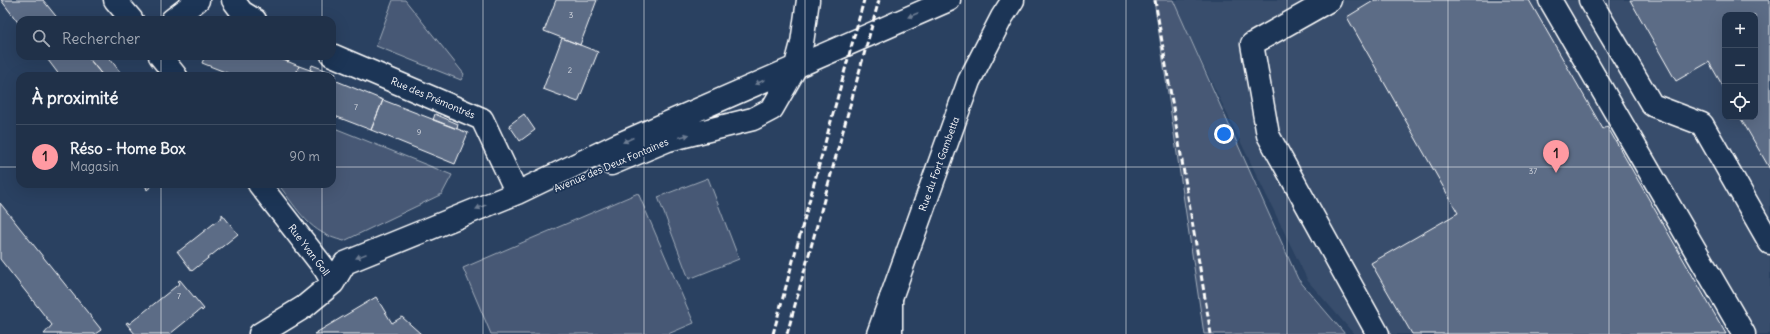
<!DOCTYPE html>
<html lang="fr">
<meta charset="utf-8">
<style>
body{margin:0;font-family:Delius,sans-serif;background:#283950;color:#f1f3f6}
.controls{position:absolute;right:12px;top:12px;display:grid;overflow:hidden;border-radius:8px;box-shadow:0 4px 16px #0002}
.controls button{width:36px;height:36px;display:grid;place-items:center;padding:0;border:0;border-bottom:1px solid #3d4c61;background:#203149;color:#f1f3f6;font:20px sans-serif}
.you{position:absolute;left:1224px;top:134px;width:14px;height:14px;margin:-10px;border:3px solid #fff;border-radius:50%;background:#1a73e8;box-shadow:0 0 0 6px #1a73e833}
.badge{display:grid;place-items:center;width:26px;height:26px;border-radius:50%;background:#ff9aa2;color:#111;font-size:13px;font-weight:700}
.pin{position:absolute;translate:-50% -33px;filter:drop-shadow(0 1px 2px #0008)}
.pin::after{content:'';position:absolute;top:21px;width:14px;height:12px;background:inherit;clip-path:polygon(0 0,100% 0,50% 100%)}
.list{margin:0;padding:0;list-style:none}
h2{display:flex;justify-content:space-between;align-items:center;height:52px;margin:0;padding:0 16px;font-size:17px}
h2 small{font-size:13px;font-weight:400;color:#a2a9b4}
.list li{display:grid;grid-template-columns:26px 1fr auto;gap:12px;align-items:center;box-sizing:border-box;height:64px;padding:0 16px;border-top:1px solid #3d4c61}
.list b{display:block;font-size:15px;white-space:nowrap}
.list p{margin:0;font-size:13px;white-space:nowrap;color:#a2a9b4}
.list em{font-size:13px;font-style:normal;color:#a2a9b4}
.icon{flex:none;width:22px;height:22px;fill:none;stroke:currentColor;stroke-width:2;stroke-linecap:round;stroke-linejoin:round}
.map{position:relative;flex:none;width:1770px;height:334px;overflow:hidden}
.search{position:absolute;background:#203149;box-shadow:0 4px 16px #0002;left:16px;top:16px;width:320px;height:44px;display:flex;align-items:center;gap:10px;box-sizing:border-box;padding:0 14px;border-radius:12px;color:#a2a9b4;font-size:15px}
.panel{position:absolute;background:#203149;box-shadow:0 4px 16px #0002;left:16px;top:72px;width:320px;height:116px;border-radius:12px}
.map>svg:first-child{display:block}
.built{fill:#394e6c;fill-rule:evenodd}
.green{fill:#465975;stroke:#a2acba}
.building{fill:#5b6c86;stroke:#fff}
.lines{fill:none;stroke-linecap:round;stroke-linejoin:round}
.minor-casing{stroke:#fff;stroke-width:25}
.major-casing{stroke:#fff;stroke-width:25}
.highway-casing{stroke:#fff;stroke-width:25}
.minor{stroke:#1d3557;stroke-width:22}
.major{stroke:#1d3557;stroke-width:22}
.highway{stroke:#1d3557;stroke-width:22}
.rail{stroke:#fff;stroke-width:3;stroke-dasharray:6 3;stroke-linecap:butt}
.oneway{fill:#6c7c92}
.grid{fill:none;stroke:#fff;stroke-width:1;stroke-opacity:0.55}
.labels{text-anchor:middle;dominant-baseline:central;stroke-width:3.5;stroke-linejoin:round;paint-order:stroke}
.number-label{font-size:8px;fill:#d6dae1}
.street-label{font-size:10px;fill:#fff;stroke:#1d3557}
</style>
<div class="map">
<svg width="1770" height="334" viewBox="0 0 1770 334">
<rect width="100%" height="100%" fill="#2a4161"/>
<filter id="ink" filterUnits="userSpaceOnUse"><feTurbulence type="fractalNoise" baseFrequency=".025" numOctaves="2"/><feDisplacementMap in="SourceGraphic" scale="8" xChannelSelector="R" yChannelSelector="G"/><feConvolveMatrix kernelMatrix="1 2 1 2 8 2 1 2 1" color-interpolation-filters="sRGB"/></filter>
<g filter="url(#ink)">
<path class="built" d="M1172,0H1770V334H1354L1308,281ZM1725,15H1755V117H1725Z"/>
<path class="green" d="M393,0H405L464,74L461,80L376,46Z
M1154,0H1173L1298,279L1345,334H1204Z
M332,127L452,175L442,194L344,241C309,233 299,211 278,184H332Z
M708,178L739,259L689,279L658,197Z
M638,193L694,323L668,334H491L463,268Z"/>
<path class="building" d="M1,0H43L59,20H20V25Z
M556,0H597L580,45L544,31Z
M1375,0H1529L1603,129L1607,126L1726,334H1412L1371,263L1458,213L1347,17Z
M1630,0H1770V169L1740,117H1755V15H1725V90L1709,62L1676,81Z
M562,38L598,52L578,102L543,89Z
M45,56H87L103,76H60Z
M87,56H108L123,76H103Z
M205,56H274L299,66L295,76H235L202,63Z
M274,56H290L288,62Z
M312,65L336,74L334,80L332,76H324L310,70Z
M299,66L310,70L324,76H295Z
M332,79L383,100L371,130L332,115Z
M383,100L468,133L455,164L371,130Z
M435,114L458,124L457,129L433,120Z
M524,114L535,130L520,141L509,125Z
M145,184H154L147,190Z
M0,203L100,328L101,330L95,334H44L52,325L0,259Z
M222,214L238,234L192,271L177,251H179L222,217Z
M180,280L204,309L202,311L201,309L170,334H135L126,323L128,322L129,324L180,283L178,281Z
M376,297L392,323L402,317L421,334H314Z"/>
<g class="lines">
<g class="minor-casing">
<path id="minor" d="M115,0L132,20
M233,0L242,12L255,20
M1330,0L1252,44L1268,135L1378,334
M1550,0L1744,334
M1590,0L1652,105L1702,124L1770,243
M172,20L198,0
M332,55L482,119L517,193
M160,56L176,76
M611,164L668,140L753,119L772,109L795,69L802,43L808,0
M259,184L325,269L333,283L304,307L260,334
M333,283L345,263L517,193L617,145L949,0"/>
</g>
<g class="major-casing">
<path id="major" d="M878,334L969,81L1002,17L1013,0"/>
</g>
<g class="highway-casing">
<path id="highway" d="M891,334V298"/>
</g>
<use href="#minor" class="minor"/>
<use href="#major" class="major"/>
<use href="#highway" class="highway"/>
<path class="rail" d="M1155,0L1211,334
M773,334L864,0
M787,334L879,0"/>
</g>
<defs><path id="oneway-solid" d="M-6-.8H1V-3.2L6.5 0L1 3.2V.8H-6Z"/></defs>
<g class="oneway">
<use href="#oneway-solid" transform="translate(913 15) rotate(157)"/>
<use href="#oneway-solid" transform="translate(760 82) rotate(156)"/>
<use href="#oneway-solid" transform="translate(684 136) rotate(-15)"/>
<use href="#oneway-solid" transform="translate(628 140) rotate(156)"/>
<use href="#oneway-solid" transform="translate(481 207) rotate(158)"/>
<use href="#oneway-solid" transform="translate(361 256) rotate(158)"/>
</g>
</g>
<path class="grid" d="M161,0V20M322,0V20M483,0V334M644,0V334M805,0V334M965,0V334M1126,0V334M1287,0V334M1448,0V334M1609,0V334M161,56V76M322,56V76M0,167H20M332,167H1770M161,184V334M322,184V334"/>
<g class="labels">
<g class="number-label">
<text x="571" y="15">3</text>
<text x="570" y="70">2</text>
<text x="356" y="107">7</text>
<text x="419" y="132">9</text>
<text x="1533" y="171">37</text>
<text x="179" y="296">7</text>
</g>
<g class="street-label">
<text transform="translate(433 98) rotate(23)">Rue des Prémontrés</text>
<text transform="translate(939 164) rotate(-70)">Rue du Fort Gambetta</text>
<text transform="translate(611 165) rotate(-23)">Avenue des Deux Fontaines</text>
<text transform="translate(309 250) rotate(53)">Rue Yvan Goll</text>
</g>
</g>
</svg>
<div class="controls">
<button>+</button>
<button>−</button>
<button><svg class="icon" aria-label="locate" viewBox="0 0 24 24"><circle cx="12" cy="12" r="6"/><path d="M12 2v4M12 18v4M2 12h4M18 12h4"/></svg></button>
</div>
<div class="you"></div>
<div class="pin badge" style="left:1556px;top:173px">1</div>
<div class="search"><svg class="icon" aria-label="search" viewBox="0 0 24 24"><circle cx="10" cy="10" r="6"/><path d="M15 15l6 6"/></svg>Rechercher</div>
<section class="panel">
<h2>À proximité<small></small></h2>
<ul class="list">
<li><span class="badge">1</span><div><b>Réso - Home Box</b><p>Magasin</p></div><em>90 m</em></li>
</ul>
</section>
</div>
